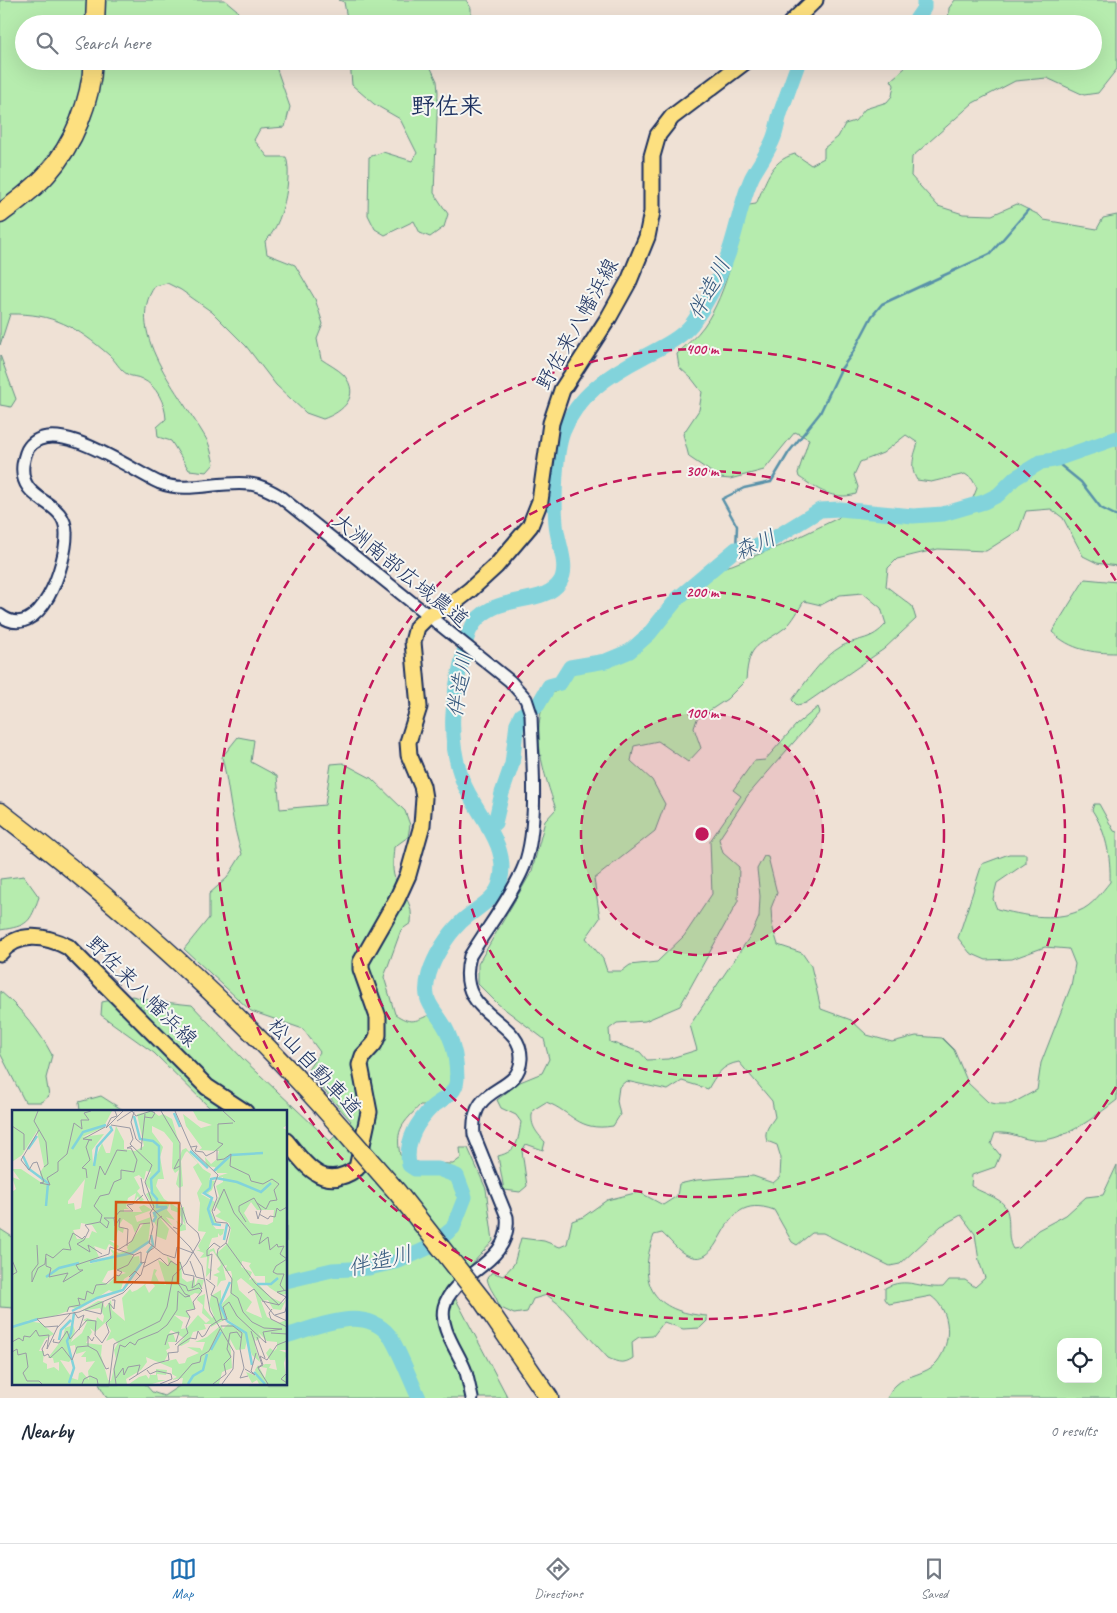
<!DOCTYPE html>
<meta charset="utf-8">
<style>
body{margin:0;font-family:Caveat,"Klee One",sans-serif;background:#f2f2f3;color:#1f2937}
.controls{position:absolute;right:15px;bottom:15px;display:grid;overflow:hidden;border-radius:10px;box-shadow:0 5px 20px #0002}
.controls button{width:45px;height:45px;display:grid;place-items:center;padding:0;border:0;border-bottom:1px solid #e0e1e3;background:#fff;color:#1f2937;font:25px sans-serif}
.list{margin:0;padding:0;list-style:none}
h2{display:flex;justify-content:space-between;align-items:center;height:65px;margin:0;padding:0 20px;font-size:21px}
h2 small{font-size:16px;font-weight:400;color:#747a83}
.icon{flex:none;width:28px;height:28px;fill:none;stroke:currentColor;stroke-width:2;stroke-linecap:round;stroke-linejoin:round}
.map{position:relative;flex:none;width:1117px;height:1398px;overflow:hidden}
.search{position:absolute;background:#fff;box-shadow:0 5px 20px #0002;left:15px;right:15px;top:15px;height:55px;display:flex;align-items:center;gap:12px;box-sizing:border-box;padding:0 18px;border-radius:28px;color:#747a83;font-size:19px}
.sheet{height:145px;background:#fff}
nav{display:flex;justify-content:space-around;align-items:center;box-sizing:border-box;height:70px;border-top:1px solid #e0e1e3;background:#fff;font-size:14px;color:#747a83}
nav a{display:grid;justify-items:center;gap:2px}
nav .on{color:#1f6fb2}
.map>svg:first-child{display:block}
.green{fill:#b6ecae;stroke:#688e86;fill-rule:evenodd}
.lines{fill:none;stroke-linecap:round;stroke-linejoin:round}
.stream{stroke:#5991a9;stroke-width:2.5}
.river{stroke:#82d3db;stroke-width:15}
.minor-casing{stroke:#1b2f5e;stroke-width:15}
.major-casing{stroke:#1b2f5e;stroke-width:19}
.highway-casing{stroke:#1b2f5e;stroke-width:21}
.minor{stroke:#f6f6f2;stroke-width:11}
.major{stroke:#fde080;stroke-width:15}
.highway{stroke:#fde080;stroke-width:18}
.highway-bridge-casing{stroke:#1b2f5e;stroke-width:21;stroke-linecap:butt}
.highway-bridge{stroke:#fde080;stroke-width:18}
.ring{fill:none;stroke:#c2185b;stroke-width:2.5;stroke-dasharray:9 6}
.labels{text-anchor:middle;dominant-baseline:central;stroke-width:4;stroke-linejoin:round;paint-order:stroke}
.street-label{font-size:21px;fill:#1b2f5e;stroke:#f6f6f2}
.water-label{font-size:22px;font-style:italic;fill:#35587d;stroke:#f6f6f2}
.quarter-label{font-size:24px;font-weight:bold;fill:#1b2f5e;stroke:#f6f6f2}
.inset-river{fill:none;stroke:#82d3db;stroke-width:2.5}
.inset-road{fill:none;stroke:#9a9aa5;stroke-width:1}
.view{fill:#d45514;fill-opacity:0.15;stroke:#d45514;stroke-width:2.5}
.inset-edge{fill:none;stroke:#1b2f5e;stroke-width:2.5}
.centre{fill:#c2185b;stroke:#f6f6f2;stroke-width:2.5}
.ring-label{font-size:15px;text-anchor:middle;font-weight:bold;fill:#c2185b;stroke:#f6f6f2;stroke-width:4;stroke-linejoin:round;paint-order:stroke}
</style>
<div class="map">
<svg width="1117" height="1398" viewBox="0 0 1117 1398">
<rect width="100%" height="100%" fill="#efe1d5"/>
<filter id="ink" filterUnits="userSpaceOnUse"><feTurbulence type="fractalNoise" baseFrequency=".02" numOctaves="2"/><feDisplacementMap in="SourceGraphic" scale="10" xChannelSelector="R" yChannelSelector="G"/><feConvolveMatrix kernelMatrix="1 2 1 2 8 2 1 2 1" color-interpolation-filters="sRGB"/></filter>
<g filter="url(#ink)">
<path class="green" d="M0,0H225L237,10L241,24H24V61H274L290,107L285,127L260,129L254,140L268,157H286C293,177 282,228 265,241L267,254L295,265L315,299L323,324L317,339L321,359C328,364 338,369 344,375C361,396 343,412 323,419L306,413L276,385L246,346L212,312L181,290L167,283L155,286C121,333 187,402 208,442C211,449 212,457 214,464L207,472L189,470L171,441L158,437L157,427L166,419C165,403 157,386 142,379C137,376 131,377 127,374C120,370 115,360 109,355C77,327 53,313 10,314L0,345Z
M339,0H466L471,8V22L348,24L344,2Z
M955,0H1117V69L1098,93L1084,95L1047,78L1015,81L973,103L912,157L911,176L938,206L963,214L992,215L1017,204L1039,215L1044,220L1097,229L1103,218L1117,215V566L1097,563L1083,556L1063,518L1051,509L1026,511L1019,530L986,551L938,549L897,559L888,568L886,586L912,606L916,619L884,649L806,703L797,705L792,700C807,681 821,658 842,646C861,637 871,641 886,624L881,608L863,593L840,595L821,605L804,601C799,609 793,621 786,627C759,648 749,640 746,680L727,699L697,719L694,728L701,748L688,762L658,741L634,746L631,761L652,780L665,804L655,831L594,879L600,918L586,938L603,959L607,971H622L630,965L657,962L684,936L712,894L710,841L741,796L733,790L754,761L765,760L796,725L818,707L820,712L748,795L719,839L723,853L739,867L738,901L680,1006L645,1021L617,1023L609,1029L610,1042L640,1052L647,1060L668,1059L697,1050L690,1025L751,935L759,917L760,896L757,869L764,856L768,857L777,893L771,908L772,925L778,945L802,953L811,966L821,1009L851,1020L867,1035L892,1042L916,1036L942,1038L954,1050L968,1083L988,1102L996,1104H1011L1037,1090L1041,1063L1071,986L1075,964L1069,949L1045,947L1012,959L986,960L970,953L958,938L982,864L1009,854H1026V863L997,883L993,899L997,909C1022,915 1053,922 1079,911C1092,906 1101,893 1110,882C1111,857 1106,831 1092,810L1094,804H1099L1114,831L1117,832V1100C1096,1116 1061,1144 1033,1140C1017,1138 1014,1132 995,1133L991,1144L1000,1155L995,1167L972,1175L971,1186C980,1192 992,1195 1000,1201C1015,1212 1004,1235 1013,1249L1019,1248L1038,1230L1066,1215L1086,1197L1103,1195L1117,1165V1398H887C890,1394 892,1388 896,1385C907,1374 927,1375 937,1362C952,1343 952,1311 931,1296L889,1304L885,1299V1288C907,1276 920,1289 943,1287L949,1280H965L975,1287L985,1278L979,1261L975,1234L961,1215L941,1226L900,1264L890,1266L823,1233H812L797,1245L792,1242L774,1210C714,1188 727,1276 685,1254C677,1250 669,1239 662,1233L654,1235C636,1285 654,1312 707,1316V1321L700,1328L683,1329L664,1322L653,1336L639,1337L632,1342L633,1358C624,1364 619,1363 608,1358L560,1305L547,1295L533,1299L527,1312L514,1314L499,1307C497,1295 489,1290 487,1278L492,1272L503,1276L514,1264L521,1238L544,1241L560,1247L567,1244L572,1221L583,1217L607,1200L639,1192L663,1205L677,1196L679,1184L697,1180L753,1176L773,1183L780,1177L781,1158L777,1145L767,1141C763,1131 770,1125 775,1117L772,1101L739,1062C722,1065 716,1075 708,1089L682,1081L668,1090L626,1081L619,1087L617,1101L620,1115L613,1126C577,1132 573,1112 546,1102L533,1110C529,1124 536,1132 545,1142L543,1150L526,1144L522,1151L527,1186L520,1192L504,1190L498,1156C518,1151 518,1141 521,1122L516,1115L501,1108L497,1100L520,1082L542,1073L549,1059L544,1039L498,1004L478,984V964L532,871L545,821L556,809C544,774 529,731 547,696L560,689L578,669L626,658L644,644L667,606L687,585L705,572L732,565L782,545L838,518L849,507L888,509L904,518L929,520L961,513L973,498L977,488L972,479L965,474L931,482L917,480C909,467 914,456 918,443L906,435L883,453L860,462L854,475L858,487L856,494C833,501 817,489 799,477L798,473L809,439L795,432L764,470L730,479L720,478L689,457L683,434L699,410L702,392L692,379L679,367L677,354C686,345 697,336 704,326C729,290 734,245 749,205L756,204C766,183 769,161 795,154L811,165L824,158V148L838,137L845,124L855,121L865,109L887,102L892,96L894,85L891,80L913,61L933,64L940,61H1093V24H948L949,8ZM1061,1342H1098V1379H1061Z
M350,61H431L430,66L437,81L438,92L434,193L448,214L444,227L430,237L420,233L414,221L385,235L375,229L368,215L369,157L383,152L412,161L417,153L400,119L374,104L352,85Z
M0,355L16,399L11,407L0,405Z
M1085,579L1117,582V653C1092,653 1071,650 1052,632Z
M238,737L254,740L251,762L277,776L280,809L325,805L331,764L343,763L371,778L405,811L410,825L408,837L394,847C393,859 391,873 397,883C406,900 413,903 411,923L401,930L384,977L395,1014C410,1024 414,1022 429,1015L446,1039L456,1091L454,1099L444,1105H420C403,1124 395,1128 400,1155L420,1163L453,1164L461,1158L460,1148H468L486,1189L493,1241L450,1288L508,1398H107L99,1384H145L152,1392L164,1396L182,1384H286V1112H214L154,1053L101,1015L102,1002L132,996L154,1001L192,1005L242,1058L330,1141L351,1121L307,1071L320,1052L303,1029L251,1011L184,949L209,918V894L227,878L242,854C231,823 230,790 222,757Z
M24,876L39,897C30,923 28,926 0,930V879Z
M0,991C22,1010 39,1030 52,1055L46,1078L49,1096L41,1102H25L0,1053Z
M101,1096L126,1112L80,1111L79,1102Z
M0,1229L14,1238V1308L0,1307Z"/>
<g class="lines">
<path class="stream" d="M1054,460L1081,482L1101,508L1117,516
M736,549L737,526L722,499L744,488L771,482L789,452L820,413L841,369L852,354L872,316L882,304L990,254L1028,210"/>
<path class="river" d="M913,24L924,8V0
M488,828L495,823L502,793L512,764L517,723L521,715L538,705L549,686L560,683L570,667L606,661L630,651L649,634L678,598L736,549L763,545L820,510L840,509L913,516L943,514L984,502L998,495L1015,478L1041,462L1054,460L1117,438
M286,1281L332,1270L369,1268L399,1261L430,1247L453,1228L465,1197L457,1176L438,1169H415L409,1165C405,1143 416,1123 432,1107C443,1098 456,1095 457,1079C457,1064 454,1046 448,1033C437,1008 420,1006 429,974C434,957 447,936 460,923C473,909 495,902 500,882C511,843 474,813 462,779C447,737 452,698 463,656C465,648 466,638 470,630C490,590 542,609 560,582C570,566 557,542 556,524C554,502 555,453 563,432C577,396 610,374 643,357C660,348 680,339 692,324C706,305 718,281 726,260C737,233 740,203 752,177C759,164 769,151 774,137C777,129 778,119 781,111C787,94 793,78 799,61
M286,1336C317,1327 363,1304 389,1335C397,1345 412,1384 419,1398"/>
<g class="minor-casing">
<path id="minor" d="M0,615C40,646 67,562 66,533C66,498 19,504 23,465C24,459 25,452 29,447C55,414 132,471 160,483C188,494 220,480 250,484C260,485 269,490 278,495L510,681L526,699L531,714C532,758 540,832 522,871C509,900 487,928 470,956C453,1018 523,1017 521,1059C519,1096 469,1082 474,1135L507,1217C512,1266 453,1271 444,1307C439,1329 459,1352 466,1372C468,1380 470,1389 472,1398"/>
</g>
<g class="major-casing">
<path id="major" d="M790,24L815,0
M0,953C18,931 45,935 68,947L207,1087L245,1112
M286,1141C306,1165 323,1193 357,1168L369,1112L360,1065L363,1056L374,1044L378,1035V1017L361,969V962L397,899L408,875L422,825L424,798L422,786L409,755L408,742L419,707L413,642L417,627L429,615L456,601L470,590L496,566L530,526L540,501L551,423L562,390L609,317L629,281L647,237L652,212V156L658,135L672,117L746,61"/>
</g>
<g class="highway-casing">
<path id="highway" d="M95,24L96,0
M0,214C16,202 34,189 47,174C74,144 91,101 93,61
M0,812C124,907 241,1012 343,1130
M482,1300L549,1398"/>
</g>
<use href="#minor" class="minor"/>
<use href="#major" class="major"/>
<use href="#highway" class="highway"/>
<g class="highway-bridge-casing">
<path id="highway-bridge" d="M343,1130L398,1193L482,1300"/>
</g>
<use href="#highway-bridge" class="highway-bridge"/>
</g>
</g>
<circle cx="702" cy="834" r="121" fill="#c2185b" fill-opacity=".12"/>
<g class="ring">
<circle cx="702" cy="834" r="121"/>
<circle cx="702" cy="834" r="242"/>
<circle cx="702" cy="834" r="363"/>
<path d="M1116 1087A485 485 0 1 1 1116 581"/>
</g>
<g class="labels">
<g class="street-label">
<text transform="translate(577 324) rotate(-61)">野佐来八幡浜線</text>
<text transform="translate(401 570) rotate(39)">大洲南部広域農道</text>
<text transform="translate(142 991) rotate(45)">野佐来八幡浜線</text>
<text transform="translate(315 1067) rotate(47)">松山自動車道</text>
</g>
<g class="water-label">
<text transform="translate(709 289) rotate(-62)">伴造川</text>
<text transform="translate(755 545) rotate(-24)">森川</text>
<text transform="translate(460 685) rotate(-80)">伴造川</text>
<text transform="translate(380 1261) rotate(-14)">伴造川</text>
</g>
<g class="quarter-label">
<text x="447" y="106">野佐来</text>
</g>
</g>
<g transform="translate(12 1110)">
<rect width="275" height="275" fill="#efe1d5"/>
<path d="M0,1H100L91,18L70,27L92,24L80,40L81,54L90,33L94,43H98L104,16L112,31V39L123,41L132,36L125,4L140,1L147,6L151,4L160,9L168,36L167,49L170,40L174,38L191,59L199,64L197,70L203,71L200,80L196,83L198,84L194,83L199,76L189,84L203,92L199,102L205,115L199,113L204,119H212L211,124L208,126L206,123V127L200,128L197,136V140L202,138L204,144L216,133L219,119L217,113L203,106L209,102L203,96L207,86L204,76L211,72V67L207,68V66L216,63H205L203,57L194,56L193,47L199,54L205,49L207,41L187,40L190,38L174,16L171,4L189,18L200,15L186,10L181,1H275V15L271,18L275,20V184L269,185L258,178L253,173V166H243L237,156L239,153L230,151L229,157L240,162L237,170L241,168L258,187L271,193L275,188L269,200L261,199L256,190L249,191L255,207L266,213L275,210V199V240H267L275,243L272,253L275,274H247L245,270L240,273L234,262L245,266L243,260L246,255L253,268L255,258L249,257L253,254H259L257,258L265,260L263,250H258L254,243L258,238L262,241L265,238V232L255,231L246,222L249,227L244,231L243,227V236L248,252L240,245L235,230L233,239L224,240L218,229L220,258L210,262L207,274H170L171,268L159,270L165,267L160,264V258L134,247L135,252L129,260L114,269L115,274H0V82L4,79L0,67L8,70L0,59H9L30,73L28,63L32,56L25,21L10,45L0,52ZM140,16L152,22L161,33L160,58L163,63L167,60L164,74L167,78L171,76L169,51L173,43L175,41L186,53L181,57L190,74L185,83L188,93L186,121L194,122L186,136L188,140H184L192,143L188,148L195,147L194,167L200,160L196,158L198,142L201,141L208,152L209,155L205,159L208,162L201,165L206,167L205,177L209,171L214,170L211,156L215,155L213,161H219L220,165L218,185L209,195V180L199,186L197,194L202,206L200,208L192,198L193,184L186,187L185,190L191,195L190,203L198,210L194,213L186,205L175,218L169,219L171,212L162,205L178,208L174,200L183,199L178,186L183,183L188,184L192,170L186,169L183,176V167L182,170L175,172L170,168L169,152L166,150V155L163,154L155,146L157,156L146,150L154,175L147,172L143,164L145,160L142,159L139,172L143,176L137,183L133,175L136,172L125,180L120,182L118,179L110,188L113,211L100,200L99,190L93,198L90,191H86L69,201L88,198L92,206L91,212L85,207L84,211L75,208L71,210L75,212L70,223L59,232L63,221L61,215L53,218L51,228L36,248H41L42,253L47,252V261L42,257L35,259V254L31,252L32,241H27L33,229L42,224L29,213L14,211L42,206L56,201L57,197L68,199L97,180L103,183L109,179L112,169L123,162L128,152L127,146L121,147L118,143L136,133L139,107L125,112L123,106L140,100L132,95L127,97L130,102H112V99H117L114,97L116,88L124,83L122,92L126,86L128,92L132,90L125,81L128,78L122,67L127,65L132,70L134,61L139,62L133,73L139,81L134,84L142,99L141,107H144L141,110L145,117L144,126L154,130L157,119L148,108L161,116L154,107L163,110L155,100L158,93L159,100L167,103L173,115L164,111L168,118L165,122L174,120L172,97L166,98L152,89L144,76L146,69H152L148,47L151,37L140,22ZM73,69L69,98L63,100L62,93L56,94V91ZM239,92L245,100H262L261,112L255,115L238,113L232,103ZM111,109L120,115L123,123L128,113H132L115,137L116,140L107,143L98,139L101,144L95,149L77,154L87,147L82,136L94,140L97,134L105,139L107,136L97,130L103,131L106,120L111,123L112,118L106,117ZM69,113L80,115L85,123L80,121L77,128L65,129L61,120L68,119ZM104,159L114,163L104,166L96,174L90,172L96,161ZM229,168L242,179L250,208L234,201L240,192L227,180L225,171ZM213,201L216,210L225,216L216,214L211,219L209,215L195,227L183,232H193L190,241L188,238L175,237L187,243L175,248L173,253L167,254L164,249L152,252L156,244L154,240L158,238L156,232H164L161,223H157L159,220L172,228L166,235L169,236L177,232L181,222L194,219L192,214H199V217L214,209ZM94,212L99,221L94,231L101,228L106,233L102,240L104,249L99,271L96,270L89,245L90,235L74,233L80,222L78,218L83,222ZM63,235L64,244L74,241L69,247H74V252L83,251L76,261L77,270L70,262L67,263L66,270L60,268L48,250L57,252L60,248L58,236ZM144,259L155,260L154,265L145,264L146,270H154L140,274H117L127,267L134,265L137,269L138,265H144Z" fill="#b6ecae" fill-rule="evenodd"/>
<path class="inset-river" d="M162,3L168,17M122,6L128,29L141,31L147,36V61L139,69L140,83L145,89V97H155L142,103L144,107L141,112M16,39L25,26M60,39L71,22L94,15M178,41L196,58M11,46L17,59L36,73L34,96M82,56L85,37L100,20L98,16M202,61L219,45L251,43M204,68L199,69L198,78L192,83L200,88L196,99L201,114L209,115M204,68L225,72L249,82L259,73M212,130L215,114M135,143L141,135L139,125M78,152L120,143L138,131M34,167L47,158L67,153M245,174H259L266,168M60,201L85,188L111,180L130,152M215,211L208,195L218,172M215,211L234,223L240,255M0,217L26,209M47,230L49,220L59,210M199,240L209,222M242,262L253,274M57,273L62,258L55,231L59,223L62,203M176,274L181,266L191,260L195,244"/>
<path class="inset-road" d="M26,1L22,11L34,32L36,54L32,57M103,1L105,6L99,8L94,18L111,1M120,1L124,6L139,1L143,3L140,8L133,7M163,1L180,40L206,65L202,75L205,88L200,101L204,112L215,113L218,118L214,133L206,139L205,145L220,169L219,183L226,188L231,202L240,212L252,218L270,219L251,222L254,233L240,220M211,1L223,12M122,2L119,12L124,29L130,34M105,11L120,1M99,15L118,18L121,29L118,34L140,55L133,72L142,97L138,103L141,117L137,133L151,144L163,148L165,137L181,143M0,16L12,24V40M27,20L9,50L17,60L21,53L25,52L32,72L28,73L38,75M120,36L115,38H119L125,50L122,62M179,37L185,36L183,41L191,42L194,46L202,42L211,34L206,32V14L221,13M129,40L133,4M205,40V50L212,49L219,44L218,56L237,65L239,71L251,74L260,69L267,74L262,80L265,90L258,91L254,99L245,93M167,49L162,59L168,56M88,56L93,65L105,40L115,41M75,68L74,59L70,58L78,50L74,37L77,30H80L71,29L93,17M129,68L132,83L140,98L178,137L190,156L198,201L222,242L221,259L210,274M38,75L35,68L46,61V52L55,44L62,13L70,19L69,10H77L72,3L79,1M83,79L88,56M202,101L212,79L222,103L240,125L250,123L247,134L256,127L258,140L265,134L266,137L272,136L268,144L275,149M247,104L256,109L258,106L263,107L265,98L268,101L275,97M88,112L73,115L77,120L72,130L65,134L78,142L76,135L90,144M88,112L90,105L82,96L88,86L97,84L102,72L109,69V60L122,62M88,112L95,118L97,112L92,108H102M234,112L227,101V96L242,88L249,100L246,109L244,101M161,117L166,119L170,114V98M214,133L243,173L267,195M25,135L26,154L20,162V172L26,158L33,154L34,144L41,148L51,139L59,140L57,133L61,123L70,129L73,126M115,136L116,119L107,117L108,108L103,116L102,108L108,101H121L115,95L121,94L131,85M106,140L120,131L128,114L138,113M34,148V156L39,158L37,167L56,163L51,172L71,160H67L64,155L97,144L98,137L122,145M0,150L5,162L0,165M178,151L184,167L192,169M132,157L148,148L156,156L159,151L165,155L168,152L172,164L182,166L180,178L187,173L190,179M265,164H272L268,175L273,181M265,164L261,162L264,156L275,149M117,167L123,161L128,166M194,169L203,176L199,185L205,188L210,210L215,209L211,197L217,192L225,206L240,220M198,170L200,144L195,146V140L202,133L208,137M236,183L242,179L262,205L275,211M250,191L267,195L274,187L265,182L275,180M260,199L257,203L259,209L275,217M73,200L89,204L91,192M55,202L57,197L68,195L66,188L73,190L75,181L81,184L84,175L94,174L104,165L107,166L110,162L105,160L116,155L122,145L129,142V153L134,152M62,202L66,208L72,205L67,220M263,205L273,202L275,194M84,211L83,225L90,233L97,222L94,213L99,208L97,193L102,199L103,190H100M209,216H221L230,223L228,239L232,258L228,268L236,266M45,218L59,203M239,221L250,255L246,257V258L251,255L248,246L255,250L265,235L275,231M259,223L275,224M245,227L253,248M42,229L41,232L47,233L55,221L58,229L75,210L84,211M35,230L30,239L32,246L36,244L38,248L50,237L60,250L65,237L76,236L85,241L94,259L97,258M0,232L7,228L11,231L12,226L18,227L24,220L27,226L37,225L35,239L46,216L33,217L25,209L67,202L111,183L129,165L136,142L143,137L146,109L150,106M153,235L156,225L167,222L164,232M163,235L176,223L174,217L178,207L174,201L183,199L181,192L190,181M76,236V226L80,231L82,227M0,242L5,239L6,245L14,243L16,257L11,263L15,271H27L30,274M219,247L215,239L218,223L225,222L229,228M246,258L256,274M233,259L243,265L239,261L244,243M135,260L138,264L145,261L159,264L160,269L148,274M275,263L269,269L275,273M104,268L111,258L112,265L116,257L128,255L125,265M117,270L142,254L157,250L156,243L166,242V236L178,228L184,229L186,221L190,227L193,225L198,216L209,209M70,274L72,269L78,266L85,269L86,274M97,274L102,234L148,211L155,197L161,166L174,154L188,130L186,123L175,113L168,92V33L149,1M104,274L102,259L108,235L113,237L118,232L123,235L126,230L146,222L155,215L165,200L166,181L173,187L178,186L173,184L166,173L174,176L176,181L187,178L190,181M156,274L166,270L180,254L188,252L189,246L197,241L208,219M201,274L214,264L212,254L219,247"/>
<path class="view" d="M104,92L167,93L166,173L103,172Z"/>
<rect width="275" height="275" class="inset-edge"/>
</g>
<circle cx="702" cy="834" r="8" class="centre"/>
<g class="ring-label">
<text x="702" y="354">400 m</text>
<text x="702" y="476">300 m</text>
<text x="702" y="597">200 m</text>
<text x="702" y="718">100 m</text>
</g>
</svg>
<div class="controls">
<button><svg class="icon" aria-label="locate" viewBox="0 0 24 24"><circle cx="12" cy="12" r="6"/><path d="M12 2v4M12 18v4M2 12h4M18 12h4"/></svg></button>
</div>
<div class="search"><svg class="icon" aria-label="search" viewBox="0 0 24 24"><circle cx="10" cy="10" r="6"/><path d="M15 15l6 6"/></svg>Search here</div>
</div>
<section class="sheet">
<h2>Nearby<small>0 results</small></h2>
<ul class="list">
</ul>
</section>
<nav>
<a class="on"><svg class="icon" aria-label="map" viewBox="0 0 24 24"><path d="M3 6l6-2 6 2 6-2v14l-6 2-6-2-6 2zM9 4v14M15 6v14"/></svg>Map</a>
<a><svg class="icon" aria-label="directions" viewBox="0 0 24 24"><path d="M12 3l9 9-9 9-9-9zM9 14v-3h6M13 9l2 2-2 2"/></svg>Directions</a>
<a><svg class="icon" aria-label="saved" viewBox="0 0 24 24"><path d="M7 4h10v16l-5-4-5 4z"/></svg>Saved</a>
</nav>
